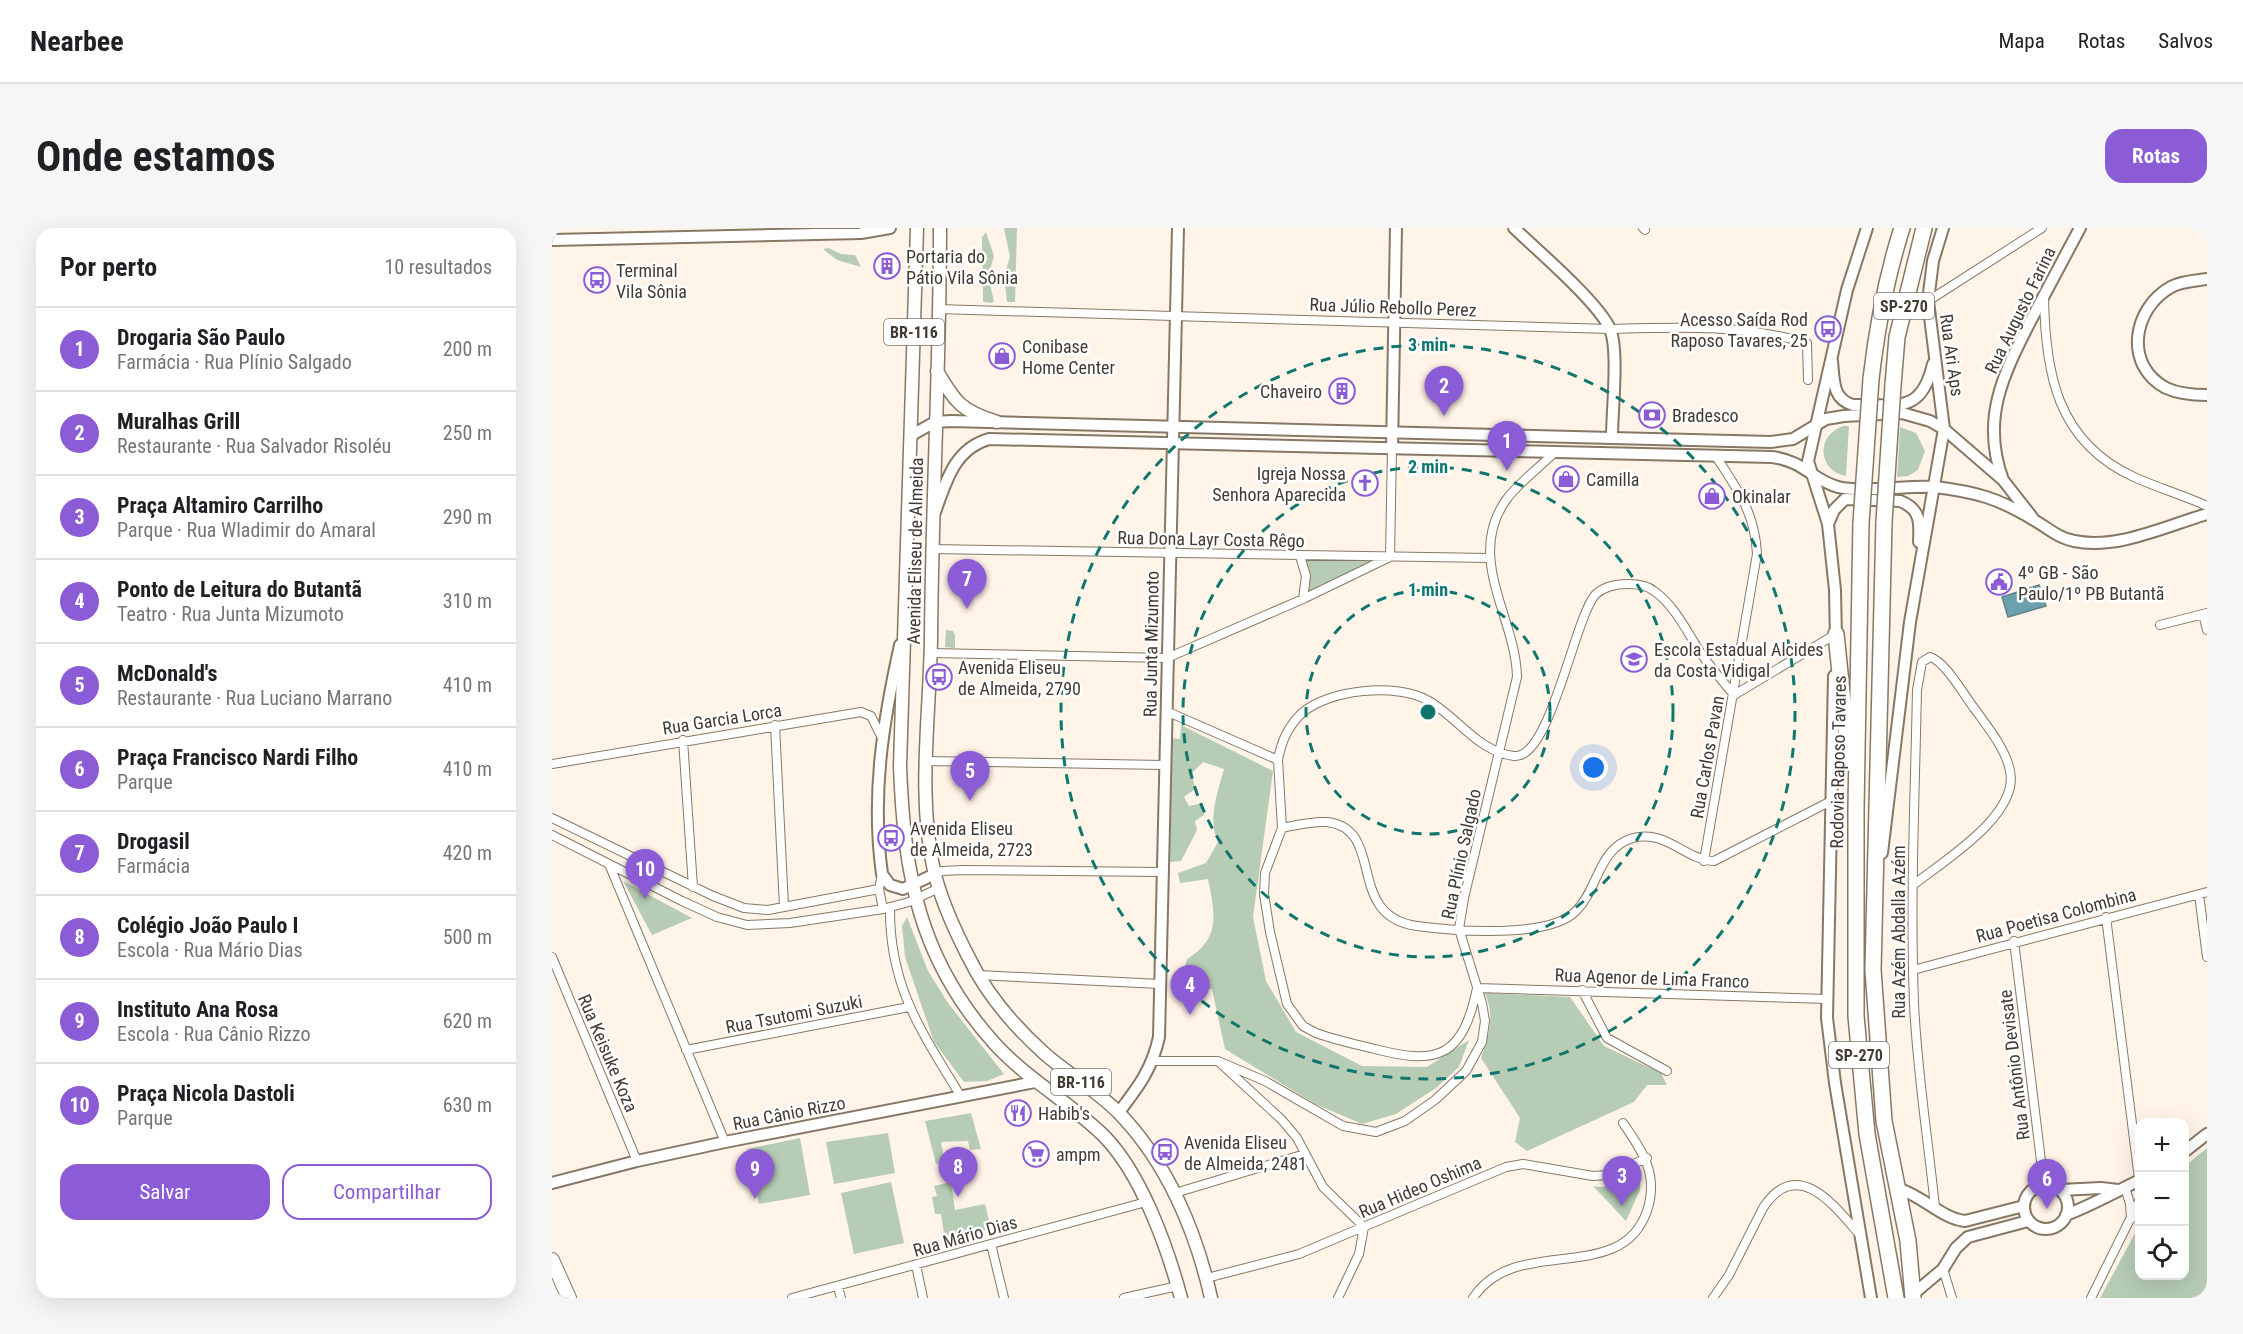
<!DOCTYPE html>
<html lang="pt">
<meta charset="utf-8">
<style>
body{margin:0;font-family:"Roboto Condensed",sans-serif;background:#f6f6f6;color:#202124}
.controls{position:absolute;right:18px;bottom:18px;display:grid;overflow:hidden;border-radius:12px;box-shadow:0 6px 24px #0002}
.controls button{width:54px;height:54px;display:grid;place-items:center;padding:0;border:0;border-bottom:2px solid #e0e0e0;background:#fff;color:#202124;font:30px sans-serif}
.you{position:absolute;left:1042px;top:540px;width:21px;height:21px;margin:-15px;border:4px solid #fff;border-radius:50%;background:#1a73e8;box-shadow:0 0 0 9px #1a73e833}
.badge{display:grid;place-items:center;width:39px;height:39px;border-radius:50%;background:#8b5cd5;color:#fff;font-size:20px;font-weight:700}
.pin{position:absolute;translate:-50% -50px;filter:drop-shadow(0 2px 3px #0008)}
.pin::after{content:'';position:absolute;top:32px;width:21px;height:18px;background:inherit;clip-path:polygon(0 0,100% 0,50% 100%)}
.list{margin:0;padding:0;list-style:none}
h2{display:flex;justify-content:space-between;align-items:center;height:78px;margin:0;padding:0 24px;font-size:26px}
h2 small{font-size:20px;font-weight:400;color:#757577}
.list li{display:grid;grid-template-columns:39px 1fr auto;gap:18px;align-items:center;box-sizing:border-box;height:84px;padding:0 24px;border-top:2px solid #e0e0e0}
.list b{display:block;font-size:22px;white-space:nowrap}
.list p{margin:0;font-size:20px;white-space:nowrap;color:#757577}
.list em{font-size:20px;font-style:normal;color:#757577}
.actions{display:flex;gap:12px;padding:18px 24px}
.actions a{flex:1;padding:14px 0;border:2px solid #8b5cd5;border-radius:18px;text-align:center;font-size:21px;color:#8b5cd5}
.actions .main{background:#8b5cd5;color:#fff}
.icon{flex:none;width:33px;height:33px;fill:none;stroke:currentColor;stroke-width:2;stroke-linecap:round;stroke-linejoin:round}
.map{position:relative;flex:none;width:1655px;height:1070px;overflow:hidden;border-radius:18px}
header{display:flex;align-items:center;gap:36px;box-sizing:border-box;height:84px;padding:0 30px;background:#fff;border-bottom:2px solid #e0e0e0}
header strong{font-size:28px}
nav{display:flex;gap:33px;margin-inline-start:auto;font-size:21px}
.intro{display:flex;align-items:center;justify-content:space-between;box-sizing:border-box;height:144px;padding:0 36px}
h1{margin:0;font-size:42px}
.button{padding:15px 27px;border-radius:18px;background:#8b5cd5;color:#fff;font-size:21px;font-weight:700}
main{display:flex;gap:36px;padding:0 36px}
aside{flex:1;background:#fff;border-radius:18px;box-shadow:0 6px 24px #0002}
.map>svg:first-child{display:block}
.green{fill:#b6ccb4}
.water{fill:#6ba0ae;stroke:#5f8289;stroke-width:1.5}
.lines{fill:none;stroke-linecap:round;stroke-linejoin:round}
.minor-casing{stroke:#877865;stroke-width:10}
.tertiary-casing{stroke:#877865;stroke-width:14}
.secondary-casing{stroke:#877865;stroke-width:14}
.primary-casing{stroke:#877865;stroke-width:15}
.trunk-casing{stroke:#877865;stroke-width:16}
.motorway-casing{stroke:#877865;stroke-width:18}
.minor{stroke:#fff;stroke-width:8}
.tertiary{stroke:#fff;stroke-width:10}
.secondary{stroke:#fff;stroke-width:10}
.primary{stroke:#fff;stroke-width:12}
.trunk{stroke:#fff;stroke-width:14}
.motorway{stroke:#fff;stroke-width:15}
.motorway-bridge-casing{stroke:#877865;stroke-width:18;stroke-linecap:butt}
.motorway-bridge{stroke:#fff;stroke-width:15}
.ring{fill:none;stroke:#0f766e;stroke-width:3;stroke-dasharray:10 8}
.labels{text-anchor:middle;dominant-baseline:central;stroke-width:5;stroke-linejoin:round;paint-order:stroke}
.shield{fill:#fff;stroke:#7b7670;stroke-width:1.5}
.shield-label{font-size:16px;font-weight:bold;fill:#423b32}
.poi-label{font-size:18px;fill:#423b32;stroke:#fff;text-anchor:start}
.street-label{font-size:18px;fill:#423b32;stroke:#fff}
.centre{fill:#0f766e;stroke:#fff;stroke-width:3}
.ring-label{font-size:18px;text-anchor:middle;font-weight:bold;fill:#0f766e;stroke:#fff;stroke-width:5;stroke-linejoin:round;paint-order:stroke}
</style>
<header>
<strong>Nearbee</strong>
<nav><a>Mapa</a><a>Rotas</a><a>Salvos</a></nav>
</header>
<div class="intro"><h1>Onde estamos</h1><a class="button">Rotas</a></div>
<main>
<aside>
<h2>Por perto<small>10 resultados</small></h2>
<ul class="list">
<li><span class="badge">1</span><div><b>Drogaria São Paulo</b><p>Farmácia · Rua Plínio Salgado</p></div><em>200 m</em></li>
<li><span class="badge">2</span><div><b>Muralhas Grill</b><p>Restaurante · Rua Salvador Risoléu</p></div><em>250 m</em></li>
<li><span class="badge">3</span><div><b>Praça Altamiro Carrilho</b><p>Parque · Rua Wladimir do Amaral</p></div><em>290 m</em></li>
<li><span class="badge">4</span><div><b>Ponto de Leitura do Butantã</b><p>Teatro · Rua Junta Mizumoto</p></div><em>310 m</em></li>
<li><span class="badge">5</span><div><b>McDonald's</b><p>Restaurante · Rua Luciano Marrano</p></div><em>410 m</em></li>
<li><span class="badge">6</span><div><b>Praça Francisco Nardi Filho</b><p>Parque</p></div><em>410 m</em></li>
<li><span class="badge">7</span><div><b>Drogasil</b><p>Farmácia</p></div><em>420 m</em></li>
<li><span class="badge">8</span><div><b>Colégio João Paulo I</b><p>Escola · Rua Mário Dias</p></div><em>500 m</em></li>
<li><span class="badge">9</span><div><b>Instituto Ana Rosa</b><p>Escola · Rua Cânio Rizzo</p></div><em>620 m</em></li>
<li><span class="badge">10</span><div><b>Praça Nicola Dastoli</b><p>Parque</p></div><em>630 m</em></li>
</ul>
<div class="actions"><a class="main">Salvar</a><a>Compartilhar</a></div>
</aside>
<div class="map">
<svg width="1655" height="1070" viewBox="0 0 1655 1070">
<rect width="100%" height="100%" fill="#fff4e7"/>
<path class="green" d="M452,0H465L463,74H455L452,48L458,29Z
M434,4L442,28L436,49L442,73L440,75L431,74L430,9Z
M276,20L289,26L303,27L309,39L285,32L271,21Z
M1291,198H1297L1294,248C1266,243 1263,208 1291,198Z
M1348,199L1364,205L1373,223L1366,242L1356,248L1345,249Z
M752,330L830,332L754,366L758,347Z
M394,402L401,403L403,407V420L393,419Z
M629,497L721,543L701,689L714,753L744,804L810,838L875,839L917,812L907,839L884,860L844,886L810,896L763,876L673,821L660,761L634,762L631,746L635,731C669,710 663,686 656,651L628,655L626,645L654,635L666,614C655,592 666,563 672,541L651,534L640,545L643,561L632,569L637,578L651,575L652,587L643,593L645,602L629,633L618,634V510L628,511Z
M71,653L140,690L100,707Z
M355,689L376,743L396,775L452,846L435,853L412,854L382,814L353,729L350,698Z
M933,765L1018,769L1052,818L1109,845L1115,857H1095L1082,874L975,923L963,914L968,890L929,830C937,808 943,787 933,765Z
M419,885L429,921L418,922L416,913L389,914L393,935L405,933L407,946L393,949L388,935L384,936L373,893Z
M336,905L343,945L282,956L274,914Z
M248,910L258,967L207,976L195,921Z
M1655,920V1070H1548L1587,998L1588,1048H1632L1633,938Z
M1080,946L1088,949V962L1074,993L1041,958C1055,961 1069,957 1080,946Z
M339,954L352,1015L302,1026L289,965Z
M399,954L403,982L433,976L439,1001L393,1012L389,986H383L380,969L385,968L382,958Z"/>
<path class="water" d="M1487,357L1494,378L1456,389L1450,369Z"/>
<g class="lines">
<g class="minor-casing">
<path id="minor" d="M1091,0L1093,2
M1492,68C1493,145 1505,214 1582,249C1606,260 1631,267 1655,278
M1376,73L1490,0
M386,81L1058,101C1124,99 1191,96 1255,115L1256,152
M380,321L937,330
M748,328L754,348L751,371
M1651,386L1655,402
M1608,397L1655,385
M379,425L615,430L751,371L838,329L840,220
M614,483L726,532L730,600L713,645L712,666L718,704L735,776L751,798L764,805C783,812 803,816 823,821C887,838 911,828 925,760L1275,771
M223,497L232,679
M131,512L141,659
M726,532C729,514 736,498 750,485C777,461 845,455 875,472C905,488 926,524 962,528C998,532 1022,392 1043,367C1052,358 1065,356 1076,356C1085,356 1095,357 1102,363C1125,379 1137,409 1153,431C1162,443 1172,455 1182,467L1284,406
M373,533L612,537
M0,536L309,484L319,488L330,510
M0,590L161,668L192,680L216,682L327,661
M730,600C745,597 760,593 775,594C835,601 792,688 865,698C903,703 997,711 1024,683C1047,660 1046,620 1081,610C1114,601 1133,632 1162,633L1279,573
M0,607L130,673L165,689L195,697L238,695L331,681L357,674L387,660
M1152,633L1205,326C1203,284 1185,261 1163,227
M57,636L173,914
M330,646L327,661L331,681
M383,646L390,643L411,642L610,644
M1361,657C1390,634 1468,587 1458,543C1454,521 1435,498 1422,480C1412,467 1393,433 1378,429L1370,434L1365,462C1363,566 1358,671 1362,775C1365,843 1376,911 1383,979
M1647,666L1655,729
M338,679C337,758 369,803 408,867
M1554,689L1588,959
M1462,713L1492,957
M0,729L85,933
M1361,742L1655,664
M426,747L608,756
M1030,762L1055,810L1115,843
M134,822L357,779
M602,833H666L730,892L745,910L771,959L812,999L807,1026L786,1070
M666,833L713,853L791,898L824,904L853,893L883,872L914,843L930,814L933,793L930,775L907,701L912,670L965,449C964,390 913,330 954,272C966,255 988,239 1003,224
M1573,959L1578,976L1579,991
M623,965L753,926
M439,1016L452,1070
M364,1037L371,1070
M1391,1041L1400,1070
M655,1050L747,1026L954,939L971,936L1041,948L1056,947L1095,930
M286,1059L289,1070
M240,1070L594,974
M572,1070L626,1058
M921,1070C963,1005 1069,1059 1095,983C1107,947 1091,924 1071,895
M1161,1070L1177,1047L1211,980C1245,928 1282,977 1307,1006
M1539,1070L1588,971"/>
</g>
<g class="tertiary-casing">
<path id="tertiary" d="M962,0C985,22 1046,74 1058,101C1067,121 1060,184 1060,208
M0,12L309,5L338,0
M1655,51C1643,53 1630,53 1619,59C1581,80 1571,137 1614,160C1627,166 1641,167 1655,167
M1392,201L1451,252L1480,289
M840,220L844,0
M1451,252C1428,190 1452,145 1480,90C1496,60 1512,30 1528,0
M1383,259C1424,264 1446,270 1482,292C1496,300 1506,310 1522,313C1565,322 1614,298 1655,286
M348,417C331,494 319,567 330,646L338,657L351,661L383,646
M567,884C587,858 600,841 607,809L626,0
M0,955L85,933L173,914L483,854"/>
</g>
<g class="secondary-casing">
<path id="secondary" d="M1280,133C1282,152 1280,171 1301,177C1345,176 1369,187 1381,136
M358,208L383,194L399,193L1219,214L1241,211L1274,191L1292,188L1350,185L1378,193L1392,201
M383,284C394,254 402,221 437,211L1220,229C1252,233 1260,252 1286,259C1309,265 1356,257 1383,259
M1276,296L1282,282L1293,271L1348,273C1369,281 1368,295 1367,314
M1284,411L1283,362L1276,296L1256,233L1295,62L1315,0
M1282,448L1275,790L1283,855L1319,1070
M1330,625L1358,394L1392,201L1376,73L1381,33L1391,0
M1632,924L1655,906
M1472 979a22 22 0 1 1 44 0a22 22 0 1 1-44 0Z
M1347,961C1371,968 1389,990 1413,993L1472,978
M1508,962L1549,960L1566,962
M1514,987C1540,977 1563,964 1588,952
M1360,1067L1391,1041L1404,1020L1416,1009L1476,993"/>
</g>
<g class="primary-casing">
<path id="primary" d="M365,0L348,538C352,646 367,732 443,816C475,851 517,874 551,907C589,945 615,1018 629,1070
M388,0C388,137 380,273 379,410C378,488 365,566 382,643C389,672 403,703 417,730C434,765 463,799 493,826C516,846 544,862 566,884C615,934 644,1003 659,1070
M385,143C403,174 409,183 445,194"/>
</g>
<g class="trunk-casing">
<path id="trunk" d="M0,1032L17,1070"/>
</g>
<g class="motorway-casing">
<path id="motorway" d="M1319,151C1325,99 1334,50 1350,0
M1341,157L1345,109L1372,0
M1332,294L1321,742L1332,893L1356,1013L1361,1070
M1309,295L1304,580V788L1315,906L1344,1070
M1284,406L1297,533"/>
</g>
<use href="#minor" class="minor"/>
<use href="#tertiary" class="tertiary"/>
<use href="#secondary" class="secondary"/>
<use href="#primary" class="primary"/>
<use href="#trunk" class="trunk"/>
<use href="#motorway" class="motorway"/>
<g class="motorway-bridge-casing">
<path id="motorway-bridge" d="M1332,294L1341,157
M1309,295L1319,151"/>
</g>
<use href="#motorway-bridge" class="motorway-bridge"/>
</g>
<g class="ring">
<circle cx="876" cy="484" r="122"/>
<circle cx="876" cy="484" r="245"/>
<circle cx="876" cy="484" r="367"/>
</g>
<defs>
<g id="building-ring" transform="scale(1.35)"><circle r="9.5" fill="#fff" stroke="#8b5cd5" stroke-width="1.5"/><path d="M-4-6H4V6H1V3H-1V6H-4ZM-2.5-4.3h1.7v1.8h-1.7ZM.8-4.3h1.7v1.8H.8ZM-2.5-1h1.7V.8h-1.7ZM.8-1h1.7V.8H.8Z" fill="#8b5cd5"/></g>
<g id="bus-ring" transform="scale(1.35)"><circle r="9.5" fill="#fff" stroke="#8b5cd5" stroke-width="1.5"/><path d="M-5-6H5V4H4V6H2V4H-2V6H-4V4H-5ZM-3.5-4V0h7V-4ZM-3.5 1.2v1.5H-2V1.2ZM2 1.2v1.5H3.5V1.2Z" fill="#8b5cd5"/></g>
<g id="shop-ring" transform="scale(1.35)"><circle r="9.5" fill="#fff" stroke="#8b5cd5" stroke-width="1.5"/><path d="M-5-2.5h2.3a2.7 3.5 0 0 1 5.4 0H5L5.5 6h-11ZM-1.5-2.5h3a1.5 2.3 0 0 0-3 0Z" fill="#8b5cd5"/></g>
<g id="bank-ring" transform="scale(1.35)"><circle r="9.5" fill="#fff" stroke="#8b5cd5" stroke-width="1.5"/><path d="M-6-4H6V4H-6ZM0-2.3a2.3 2.3 0 1 0 0 4.6a2.3 2.3 0 1 0 0-4.6Z" fill="#8b5cd5"/></g>
<g id="church-ring" transform="scale(1.35)"><circle r="9.5" fill="#fff" stroke="#8b5cd5" stroke-width="1.5"/><path d="M-1.2-6h2.4v3.5h3.3v2.4h-3.3V6h-2.4V-.1h-3.3v-2.4h3.3Z" fill="#8b5cd5"/></g>
<g id="civic-ring" transform="scale(1.35)"><circle r="9.5" fill="#fff" stroke="#8b5cd5" stroke-width="1.5"/><path d="M-.6-6.5H3V-4.5H.6V-3L4-1V1h2V6H-6V1h2V-1L-.6-3ZM-1.2 2.5V6h2.4V2.5Z" fill="#8b5cd5"/></g>
<g id="school-ring" transform="scale(1.35)"><circle r="9.5" fill="#fff" stroke="#8b5cd5" stroke-width="1.5"/><path d="M0-5L7-2L0 1L-7-2ZM-4 1L0 2.5L4 1V4Q0 6-4 4Z" fill="#8b5cd5"/></g>
<g id="restaurant-ring" transform="scale(1.35)"><circle r="9.5" fill="#fff" stroke="#8b5cd5" stroke-width="1.5"/><path d="M-5-6h1v4h1v-4h1v4h1v-4h1v5L-1.5 .5V6h-2V.5L-5-1ZM5-6V6H3V1.5H1.5Q1.5-4 5-6Z" fill="#8b5cd5"/></g>
<g id="supermarket-ring" transform="scale(1.35)"><circle r="9.5" fill="#fff" stroke="#8b5cd5" stroke-width="1.5"/><path d="M-6-5.5h2.5l.6 2H6L4.5 2H-2.5L-4.4-4H-6ZM-1.5 3.2a1.3 1.3 0 1 0 .1 0ZM3 3.2a1.3 1.3 0 1 0 .1 0Z" fill="#8b5cd5"/></g>
</defs>
<g fill-rule="evenodd">
<use href="#building-ring" x="335" y="38"/>
<use href="#bus-ring" x="45" y="52"/>
<use href="#bus-ring" x="1276" y="101"/>
<use href="#shop-ring" x="450" y="128"/>
<use href="#building-ring" x="790" y="163"/>
<use href="#bank-ring" x="1100" y="187"/>
<use href="#shop-ring" x="1014" y="251"/>
<use href="#church-ring" x="813" y="255"/>
<use href="#shop-ring" x="1160" y="268"/>
<use href="#civic-ring" x="1447" y="354"/>
<use href="#school-ring" x="1082" y="431"/>
<use href="#bus-ring" x="387" y="449"/>
<use href="#bus-ring" x="339" y="610"/>
<use href="#restaurant-ring" x="466" y="885"/>
<use href="#bus-ring" x="613" y="924"/>
<use href="#supermarket-ring" x="484" y="926"/>
</g>
<g class="labels">
<g class="shield">
<rect x="1322" y="65" width="60" height="26" rx="4.5"/>
<rect x="332" y="91" width="60" height="26" rx="4.5"/>
<rect x="1277" y="814" width="60" height="26" rx="4.5"/>
<rect x="499" y="841" width="60" height="26" rx="4.5"/>
</g>
<g class="shield-label">
<text x="1352" y="78">SP-270</text>
<text x="362" y="104">BR-116</text>
<text x="1307" y="827">SP-270</text>
<text x="529" y="854">BR-116</text>
</g>
<g class="poi-label">
<text x="354" y="28">Portaria do<tspan x="354" dy="21">Pátio Vila Sônia</tspan></text>
<text x="64" y="42">Terminal<tspan x="64" dy="21">Vila Sônia</tspan></text>
<text x="1256" y="91" text-anchor="end">Acesso Saída Rod<tspan x="1256" dy="21">Raposo Tavares, 25</tspan></text>
<text x="470" y="118">Conibase<tspan x="470" dy="21">Home Center</tspan></text>
<text x="770" y="163" text-anchor="end">Chaveiro</text>
<text x="1120" y="187">Bradesco</text>
<text x="794" y="245" text-anchor="end">Igreja Nossa<tspan x="794" dy="21">Senhora Aparecida</tspan></text>
<text x="1034" y="251">Camilla</text>
<text x="1180" y="268">Okinalar</text>
<text x="1466" y="344">4º GB - São<tspan x="1466" dy="21">Paulo/1º PB Butantã</tspan></text>
<text x="1102" y="421">Escola Estadual Alcides<tspan x="1102" dy="21">da Costa Vidigal</tspan></text>
<text x="406" y="439">Avenida Eliseu<tspan x="406" dy="21">de Almeida, 2790</tspan></text>
<text x="358" y="600">Avenida Eliseu<tspan x="358" dy="21">de Almeida, 2723</tspan></text>
<text x="486" y="885">Habib's</text>
<text x="632" y="914">Avenida Eliseu<tspan x="632" dy="21">de Almeida, 2481</tspan></text>
<text x="504" y="926">ampm</text>
</g>
<g class="street-label">
<text transform="translate(841 79) rotate(2)">Rua Júlio Rebollo Perez</text>
<text transform="translate(1468 82) rotate(-64)">Rua Augusto Farina</text>
<text transform="translate(1400 127) rotate(82)">Rua Ari Aps</text>
<text transform="translate(659 311) rotate(1)">Rua Dona Layr Costa Rêgo</text>
<text transform="translate(363 323) rotate(-89)">Avenida Eliseu de Almeida</text>
<text transform="translate(599 416) rotate(-89)">Rua Junta Mizumoto</text>
<text transform="translate(170 491) rotate(-9)">Rua Garcia Lorca</text>
<text transform="translate(1155 529) rotate(-80)">Rua Carlos Pavan</text>
<text transform="translate(1286 534) rotate(-89)">Rodovia Raposo Tavares</text>
<text transform="translate(909 626) rotate(-78)">Rua Plínio Salgado</text>
<text transform="translate(1504 687) rotate(-15)">Rua Poetisa Colombina</text>
<text transform="translate(1346 704) rotate(-90)">Rua Azém Abdalla Azém</text>
<text transform="translate(1100 750) rotate(2)">Rua Agenor de Lima Franco</text>
<text transform="translate(242 786) rotate(-11)">Rua Tsutomi Suzuki</text>
<text transform="translate(56 825) rotate(67)">Rua Keisuke Koza</text>
<text transform="translate(1462 837) rotate(-97)">Rua Antônio Devisate</text>
<text transform="translate(237 885) rotate(-11)">Rua Cânio Rizzo</text>
<text transform="translate(868 959) rotate(-23)">Rua Hideo Oshima</text>
<text transform="translate(413 1008) rotate(-16)">Rua Mário Dias</text>
</g>
</g>
<circle cx="876" cy="484" r="9" class="centre"/>
<g class="ring-label">
<text x="876" y="123">3 min</text>
<text x="876" y="245">2 min</text>
<text x="876" y="368">1 min</text>
</g>
</svg>
<div class="controls">
<button>+</button>
<button>−</button>
<button><svg class="icon" aria-label="locate" viewBox="0 0 24 24"><circle cx="12" cy="12" r="6"/><path d="M12 2v4M12 18v4M2 12h4M18 12h4"/></svg></button>
</div>
<div class="you"></div>
<div class="pin badge" style="left:955px;top:243px">1</div>
<div class="pin badge" style="left:892px;top:188px">2</div>
<div class="pin badge" style="left:1070px;top:978px">3</div>
<div class="pin badge" style="left:638px;top:787px">4</div>
<div class="pin badge" style="left:418px;top:573px">5</div>
<div class="pin badge" style="left:1495px;top:981px">6</div>
<div class="pin badge" style="left:415px;top:381px">7</div>
<div class="pin badge" style="left:406px;top:969px">8</div>
<div class="pin badge" style="left:203px;top:971px">9</div>
<div class="pin badge" style="left:93px;top:671px">10</div>
</div>
</main>
